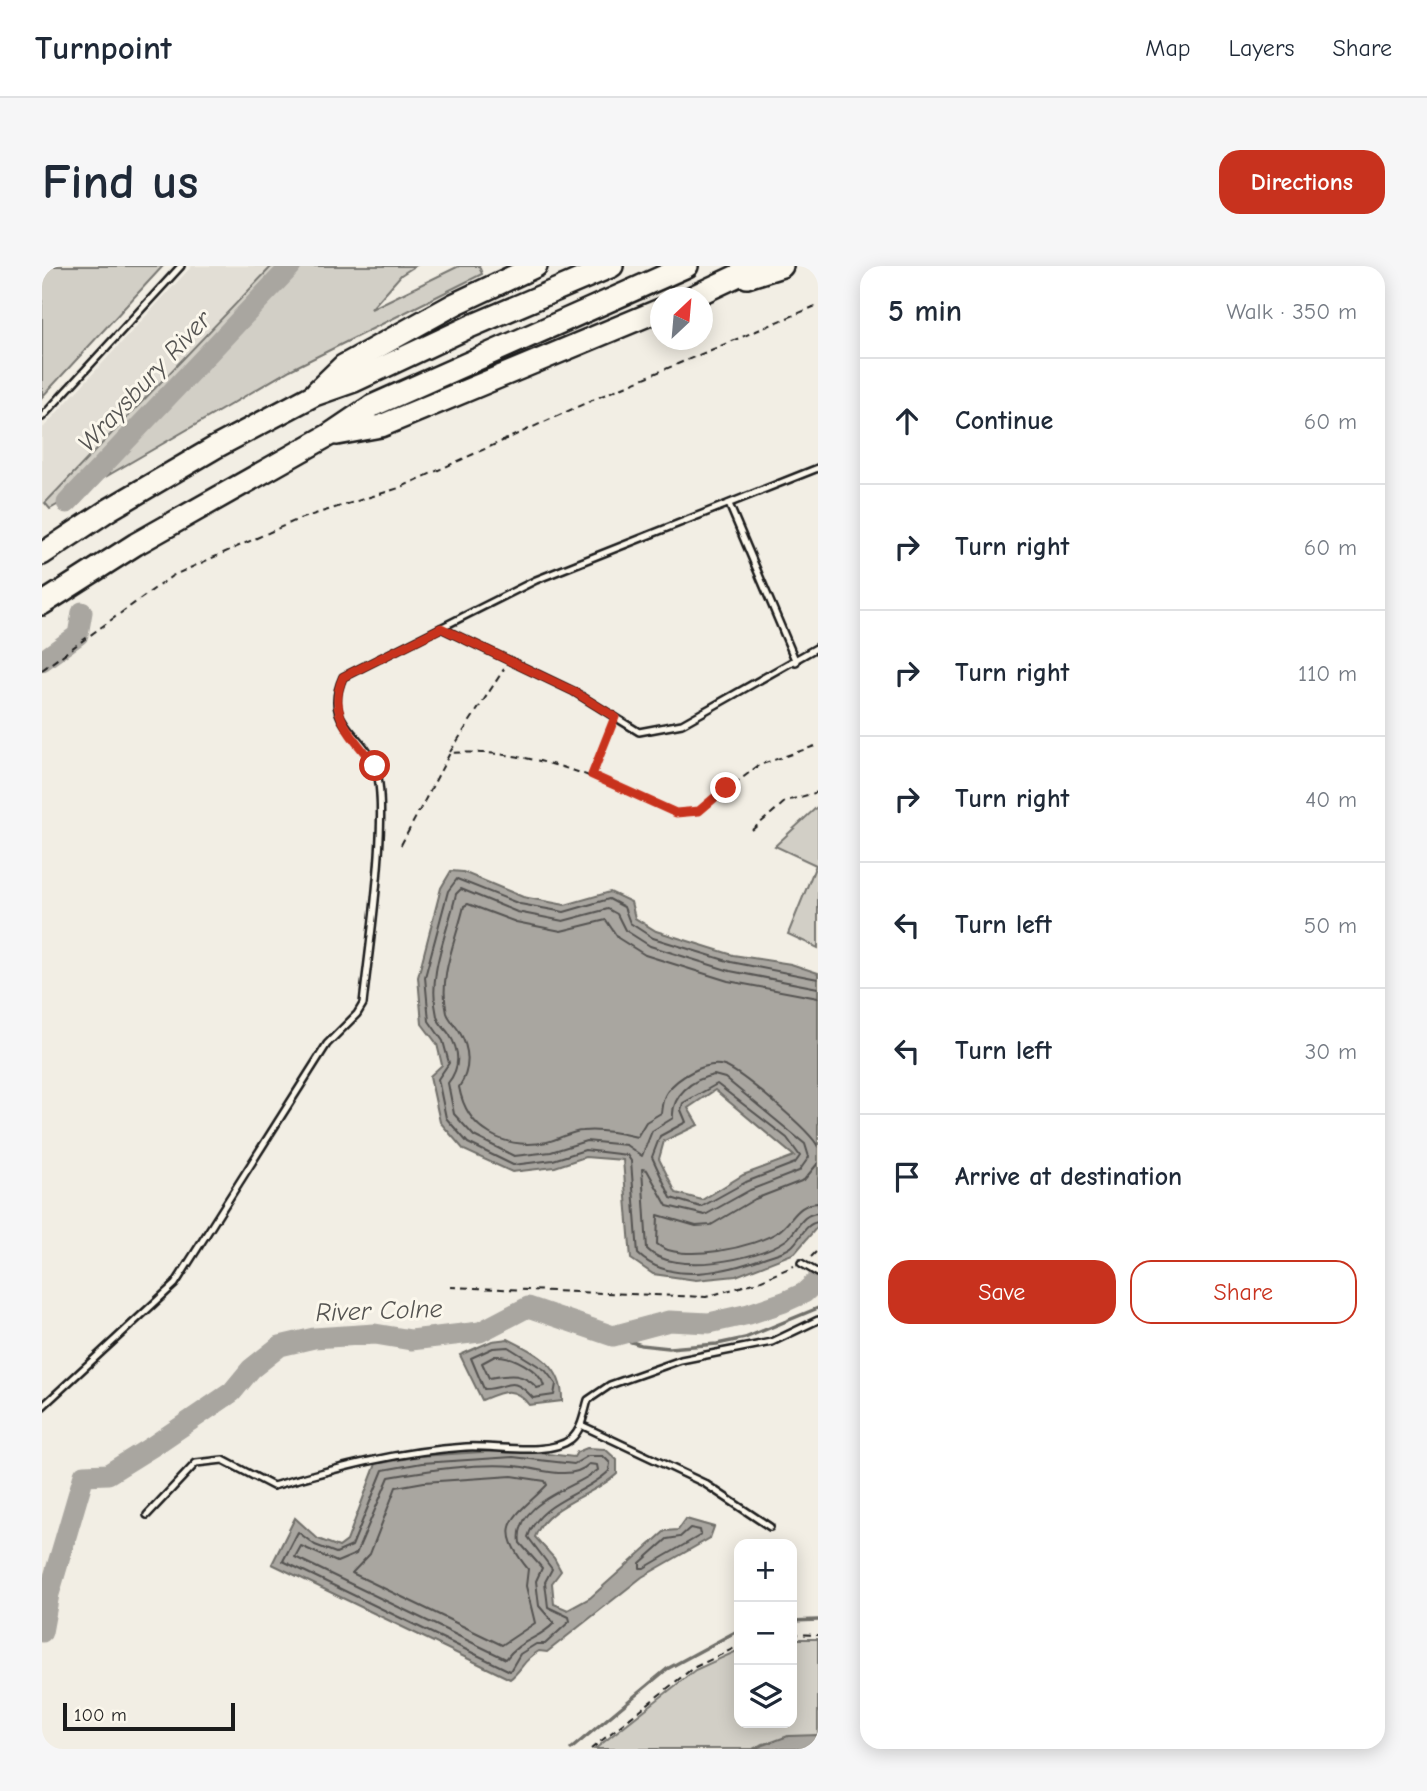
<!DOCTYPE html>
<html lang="en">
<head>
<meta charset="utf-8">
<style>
	:root { --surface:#fff; --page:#f6f6f7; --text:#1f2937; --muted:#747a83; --line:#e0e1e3; --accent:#c8321e }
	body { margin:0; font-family:"Comic Neue",sans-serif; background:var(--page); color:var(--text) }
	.controls { position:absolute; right:21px; bottom:21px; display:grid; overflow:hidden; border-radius:14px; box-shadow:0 4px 18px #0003 }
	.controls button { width:63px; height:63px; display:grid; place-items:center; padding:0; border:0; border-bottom:2px solid var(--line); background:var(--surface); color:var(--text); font:35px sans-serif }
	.compass { position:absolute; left:608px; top:21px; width:63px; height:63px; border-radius:50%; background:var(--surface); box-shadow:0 4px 18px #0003; rotate:26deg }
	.scale { position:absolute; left:21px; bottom:18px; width:172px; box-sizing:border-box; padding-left:7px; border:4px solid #1c1c1c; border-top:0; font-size:19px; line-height:24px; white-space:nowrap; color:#1c1c1c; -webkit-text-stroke:5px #fbf7ec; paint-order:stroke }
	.stop { position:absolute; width:21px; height:21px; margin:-16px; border:5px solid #c8321e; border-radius:50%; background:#fff }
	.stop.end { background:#c8321e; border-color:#fff; box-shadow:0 2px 7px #0008 }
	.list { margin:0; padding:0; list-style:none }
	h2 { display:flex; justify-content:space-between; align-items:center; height:91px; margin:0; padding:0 28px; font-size:30px }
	h2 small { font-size:23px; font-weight:400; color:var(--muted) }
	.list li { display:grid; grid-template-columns:46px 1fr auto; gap:21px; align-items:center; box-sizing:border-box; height:126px; padding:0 28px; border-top:2px solid var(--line) }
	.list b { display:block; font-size:26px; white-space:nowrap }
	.list em { font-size:23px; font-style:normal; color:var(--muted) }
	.actions { display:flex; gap:14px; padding:21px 28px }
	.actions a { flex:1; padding:16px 0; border:2px solid var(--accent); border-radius:21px; text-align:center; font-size:24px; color:var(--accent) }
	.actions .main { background:var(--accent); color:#fff }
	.icon { flex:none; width:38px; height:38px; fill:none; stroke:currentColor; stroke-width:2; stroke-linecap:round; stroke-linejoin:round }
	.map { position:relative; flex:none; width:776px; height:1483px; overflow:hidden; border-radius:21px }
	header { display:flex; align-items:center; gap:42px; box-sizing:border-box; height:98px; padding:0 35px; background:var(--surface); border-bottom:2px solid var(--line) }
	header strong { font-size:33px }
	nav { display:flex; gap:38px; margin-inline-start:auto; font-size:24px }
	.intro { display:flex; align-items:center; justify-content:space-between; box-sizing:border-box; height:168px; padding:0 42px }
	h1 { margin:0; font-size:49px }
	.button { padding:18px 32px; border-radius:21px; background:var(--accent); color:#fff; font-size:24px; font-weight:700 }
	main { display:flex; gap:42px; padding:0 42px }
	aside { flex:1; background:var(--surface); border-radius:21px; box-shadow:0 4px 18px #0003 }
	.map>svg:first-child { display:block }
	.built { fill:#e2ded5 }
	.green { fill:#d2cfc6; stroke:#777671; stroke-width:2 }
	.water { fill:#a9a6a0; stroke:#716f6b; stroke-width:2; fill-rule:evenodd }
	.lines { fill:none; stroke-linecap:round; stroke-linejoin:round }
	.shore { stroke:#545351; stroke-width:2 }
	.stream { stroke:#716f6b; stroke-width:3.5 }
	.river { stroke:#a9a6a0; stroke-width:21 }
	.lane-casing { stroke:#1c1c1c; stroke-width:10 }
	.highway-casing { stroke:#1c1c1c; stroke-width:26 }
	.path { stroke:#1c1c1c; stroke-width:2; stroke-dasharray:7 5; stroke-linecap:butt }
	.lane { stroke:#fbf7ec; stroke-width:5 }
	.highway { stroke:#fbf7ec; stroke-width:21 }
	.route { stroke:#c8321e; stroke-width:9 }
	.labels { text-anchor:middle; stroke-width:6; stroke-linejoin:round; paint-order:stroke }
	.water-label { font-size:26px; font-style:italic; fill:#545351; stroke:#fbf7ec }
</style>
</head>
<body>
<header>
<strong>Turnpoint</strong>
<nav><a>Map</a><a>Layers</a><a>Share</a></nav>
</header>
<div class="intro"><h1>Find us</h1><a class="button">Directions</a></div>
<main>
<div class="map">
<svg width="776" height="1483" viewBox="0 0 776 1483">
	<rect width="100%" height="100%" fill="#f2eee4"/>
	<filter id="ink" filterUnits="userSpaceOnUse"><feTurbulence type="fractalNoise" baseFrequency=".0143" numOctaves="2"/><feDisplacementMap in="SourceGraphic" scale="14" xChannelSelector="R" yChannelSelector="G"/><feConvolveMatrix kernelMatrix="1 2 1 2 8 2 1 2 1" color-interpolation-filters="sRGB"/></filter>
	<g filter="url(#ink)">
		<polygon class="built" points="150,0 230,0 0,239 0,163"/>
		<g class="green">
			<polygon points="0,0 121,0 0,131"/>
			<polygon points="230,0 373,0 359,9 329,43 417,0 437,0 440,8 248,104 8,243 3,237"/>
			<polygon points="776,540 776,682 746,668 774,599 733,580"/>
			<polygon points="750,1373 776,1373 776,1469 720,1478 711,1483 553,1483 653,1404 697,1384 697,1457 750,1457"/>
		</g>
		<g class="water">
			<path d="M409,605L421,606L481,631L523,639L568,626L589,636L593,652L614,665L691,689L749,698L776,707V960L753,987L694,1010L654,1014L611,1008L589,993L581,894L543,891L513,901L470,906L422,884L398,856L388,810L400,799L395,778L380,758L376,711L399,622ZM673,824L752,890L701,909L660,934L634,927L617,893L622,875L656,859L646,842Z"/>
			<path d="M466,1073C496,1088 521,1100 520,1135L487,1139C472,1119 461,1125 440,1134L418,1089L450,1075Z"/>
			<path d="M545,1182L563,1183L575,1194V1208C551,1230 504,1239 493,1271L512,1292L519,1305L510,1317L512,1338L526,1344L548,1332L623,1265L636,1264L644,1253L672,1261L668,1272L600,1311L505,1386L497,1385C481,1394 480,1404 468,1413L230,1298L253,1252L276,1273L297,1281L305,1275L334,1198L379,1190L471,1184L532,1191L535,1186Z"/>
			<polygon points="776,1469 776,1483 711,1483 746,1470"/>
		</g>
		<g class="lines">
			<g class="shore">
				<path d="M776,713L689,696L611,672L588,657L582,641L567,633L522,646L478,638L415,613L406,625L383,711L387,755L401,775L407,797L396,813L404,852L426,877L471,899L511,894L543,884L585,889L589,895L596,988C629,1020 687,1005 724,991C732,988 743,986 749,981C759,973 762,958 776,956"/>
				<path d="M776,722L688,705L608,680L583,664L575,648L566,643L521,655L475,646L419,623L414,628C405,669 385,708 395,750C396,757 403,762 407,768C418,785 418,802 406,817L412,848L432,870L472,890L509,886L544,875L584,879L600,890L610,865L631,852C629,830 650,813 672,809L683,812L763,878L767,891L757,905L708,924L663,949L625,940L605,904L600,903L605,983C630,1010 716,994 744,974C756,965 758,948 776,947"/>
				<path d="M776,732L686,715L603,689L576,672L564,654L519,665L474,656L426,638L422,640C414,675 396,710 405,747C407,753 413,759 417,765C428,783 429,803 417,821C425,865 463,884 505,876C518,873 529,865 541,865C559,863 578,867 595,871L604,856L619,847C620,840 620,833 625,826C635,812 664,794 682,800C698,805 770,866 776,881"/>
				<polygon points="675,818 745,872 758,890 753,897 704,916 659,941 629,932 610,891 618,870 644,856 639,844 641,837"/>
				<path d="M776,897L762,914L713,933L669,959L654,960L616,949L615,978C637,998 715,981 737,965C752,954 754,938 776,937"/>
				<path d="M466,1081L503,1104L514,1118L512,1129L491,1132C468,1107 467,1123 442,1123L429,1092L451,1082Z"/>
				<path d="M453,1090C470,1089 498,1104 502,1120L495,1122C480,1105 466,1109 447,1112L440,1097Z"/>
				<path d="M546,1190H561L568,1197L567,1205C543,1229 497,1235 486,1271L510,1303L503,1316L506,1341L527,1351L528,1355L503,1378H494L478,1388L468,1405L241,1295L256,1266L273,1279L294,1287L310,1280L341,1204L380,1197L471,1191L532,1198Z"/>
				<path d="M547,1198L555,1199L556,1204C532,1223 472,1236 478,1277L500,1302L494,1315L497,1340L512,1357C498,1373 477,1374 464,1393L253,1291L259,1280L295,1296L314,1288L347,1211C387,1204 433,1197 473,1200C496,1202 529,1216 547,1198Z"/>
				<path d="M470,1210L503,1215L505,1219C473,1252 449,1258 486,1303L484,1320L493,1357L460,1379L310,1307L328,1288L354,1221L382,1216Z"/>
				<polygon points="648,1262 658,1264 659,1269 602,1302 598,1302 598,1297 625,1273 638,1271"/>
			</g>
			<g class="stream">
				<polyline points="571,1070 599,1079 627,1082 675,1078 703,1072 776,1042"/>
				<polyline points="750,1355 776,1354"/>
				<polyline points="529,1483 625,1403 697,1364"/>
			</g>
			<g class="river">
				<polyline points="25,237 249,0"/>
				<polyline points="0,395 36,369 40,346"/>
				<polyline points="0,1366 7,1328 42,1209 66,1208 111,1180 190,1126 209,1103 238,1080 272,1072 333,1068 369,1074 438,1066 486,1041 571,1070 627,1055 667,1057 707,1048 742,1036 762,1027 776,1014"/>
			</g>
			<defs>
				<g id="lane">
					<polyline points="0,151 139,0"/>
					<polyline points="687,238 754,396"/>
					<polyline points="399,362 531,425 597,466 640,458 776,381"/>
					<polyline points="759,997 776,1007"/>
					<path d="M0,1141L133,1018L285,778L315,748L321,738C326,688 349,541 333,500C319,464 280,458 301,411L494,314L776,202"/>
					<polyline points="539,1159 662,1217 728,1261"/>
					<path d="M105,1249L154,1197L181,1194L231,1220C295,1202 357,1185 424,1181C452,1179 506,1191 529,1173C540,1164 542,1147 546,1134L568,1119L639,1094L730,1076L776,1054"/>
				</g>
				<g id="highway">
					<polyline points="705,11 740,0"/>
					<polyline points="648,32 716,0"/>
					<polyline points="275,125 301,100 413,38 494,0"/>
					<polyline points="295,168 339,160 618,44"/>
					<polyline points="0,288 68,243 174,181 272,129 312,115 427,61 570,0"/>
					<polyline points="0,338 94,278 287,169 330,140 645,0"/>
				</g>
			</defs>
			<use href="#lane" class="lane-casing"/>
			<use href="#highway" class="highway-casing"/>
			<g class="path">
				<polyline points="0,404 130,310 257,253 357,222 557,131 776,39"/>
				<polyline points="408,486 462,403"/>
				<polyline points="550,507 569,461"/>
				<polyline points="710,564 744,535 776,526"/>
				<path d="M359,579L408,487C491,482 560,513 634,547L657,546L717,499L776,479"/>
				<polyline points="769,991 776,984"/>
				<polyline points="408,1021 664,1031 715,1016 752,1000"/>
				<polyline points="750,1368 776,1369"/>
				<polyline points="549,1483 651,1402 697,1380"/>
			</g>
			<use href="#lane" class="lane"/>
			<use href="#highway" class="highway"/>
		</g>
	</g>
	<g class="lines" filter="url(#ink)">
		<path class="route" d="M333,500C312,471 284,450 301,411L399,362L531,425L573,451L550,509L634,547L657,545L684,522"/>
	</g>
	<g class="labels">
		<g class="water-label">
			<text transform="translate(102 115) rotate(-47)" y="9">Wraysbury River</text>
			<text transform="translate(337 1044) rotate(-2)" y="9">River Colne</text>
		</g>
	</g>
</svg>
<div class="controls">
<button>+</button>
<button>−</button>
<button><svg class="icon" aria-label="layers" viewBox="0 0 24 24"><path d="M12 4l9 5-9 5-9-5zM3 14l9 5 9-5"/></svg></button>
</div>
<svg class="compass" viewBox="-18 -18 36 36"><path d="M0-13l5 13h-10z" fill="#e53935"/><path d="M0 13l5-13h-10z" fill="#747a83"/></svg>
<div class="scale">100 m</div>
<div class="stop" style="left:333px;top:500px"></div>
<div class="stop end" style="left:684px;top:522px"></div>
</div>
<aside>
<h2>5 min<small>Walk · 350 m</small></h2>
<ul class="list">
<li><svg class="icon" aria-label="ahead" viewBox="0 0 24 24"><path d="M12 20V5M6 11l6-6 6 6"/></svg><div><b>Continue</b></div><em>60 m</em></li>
<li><svg class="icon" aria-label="right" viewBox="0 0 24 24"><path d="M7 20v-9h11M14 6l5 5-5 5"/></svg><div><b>Turn right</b></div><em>60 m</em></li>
<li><svg class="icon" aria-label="right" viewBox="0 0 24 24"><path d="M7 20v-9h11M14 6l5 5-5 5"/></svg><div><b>Turn right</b></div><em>110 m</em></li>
<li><svg class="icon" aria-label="right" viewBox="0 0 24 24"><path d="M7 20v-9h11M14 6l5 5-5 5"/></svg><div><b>Turn right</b></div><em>40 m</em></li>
<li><svg class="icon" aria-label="left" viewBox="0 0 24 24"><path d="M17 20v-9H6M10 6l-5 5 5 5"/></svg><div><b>Turn left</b></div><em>50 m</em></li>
<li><svg class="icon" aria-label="left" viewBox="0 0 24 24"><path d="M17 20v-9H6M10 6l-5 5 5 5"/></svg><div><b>Turn left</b></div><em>30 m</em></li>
<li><svg class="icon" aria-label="arrive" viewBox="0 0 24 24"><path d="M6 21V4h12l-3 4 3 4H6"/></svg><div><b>Arrive at destination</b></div></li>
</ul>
<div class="actions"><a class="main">Save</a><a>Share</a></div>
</aside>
</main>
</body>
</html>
